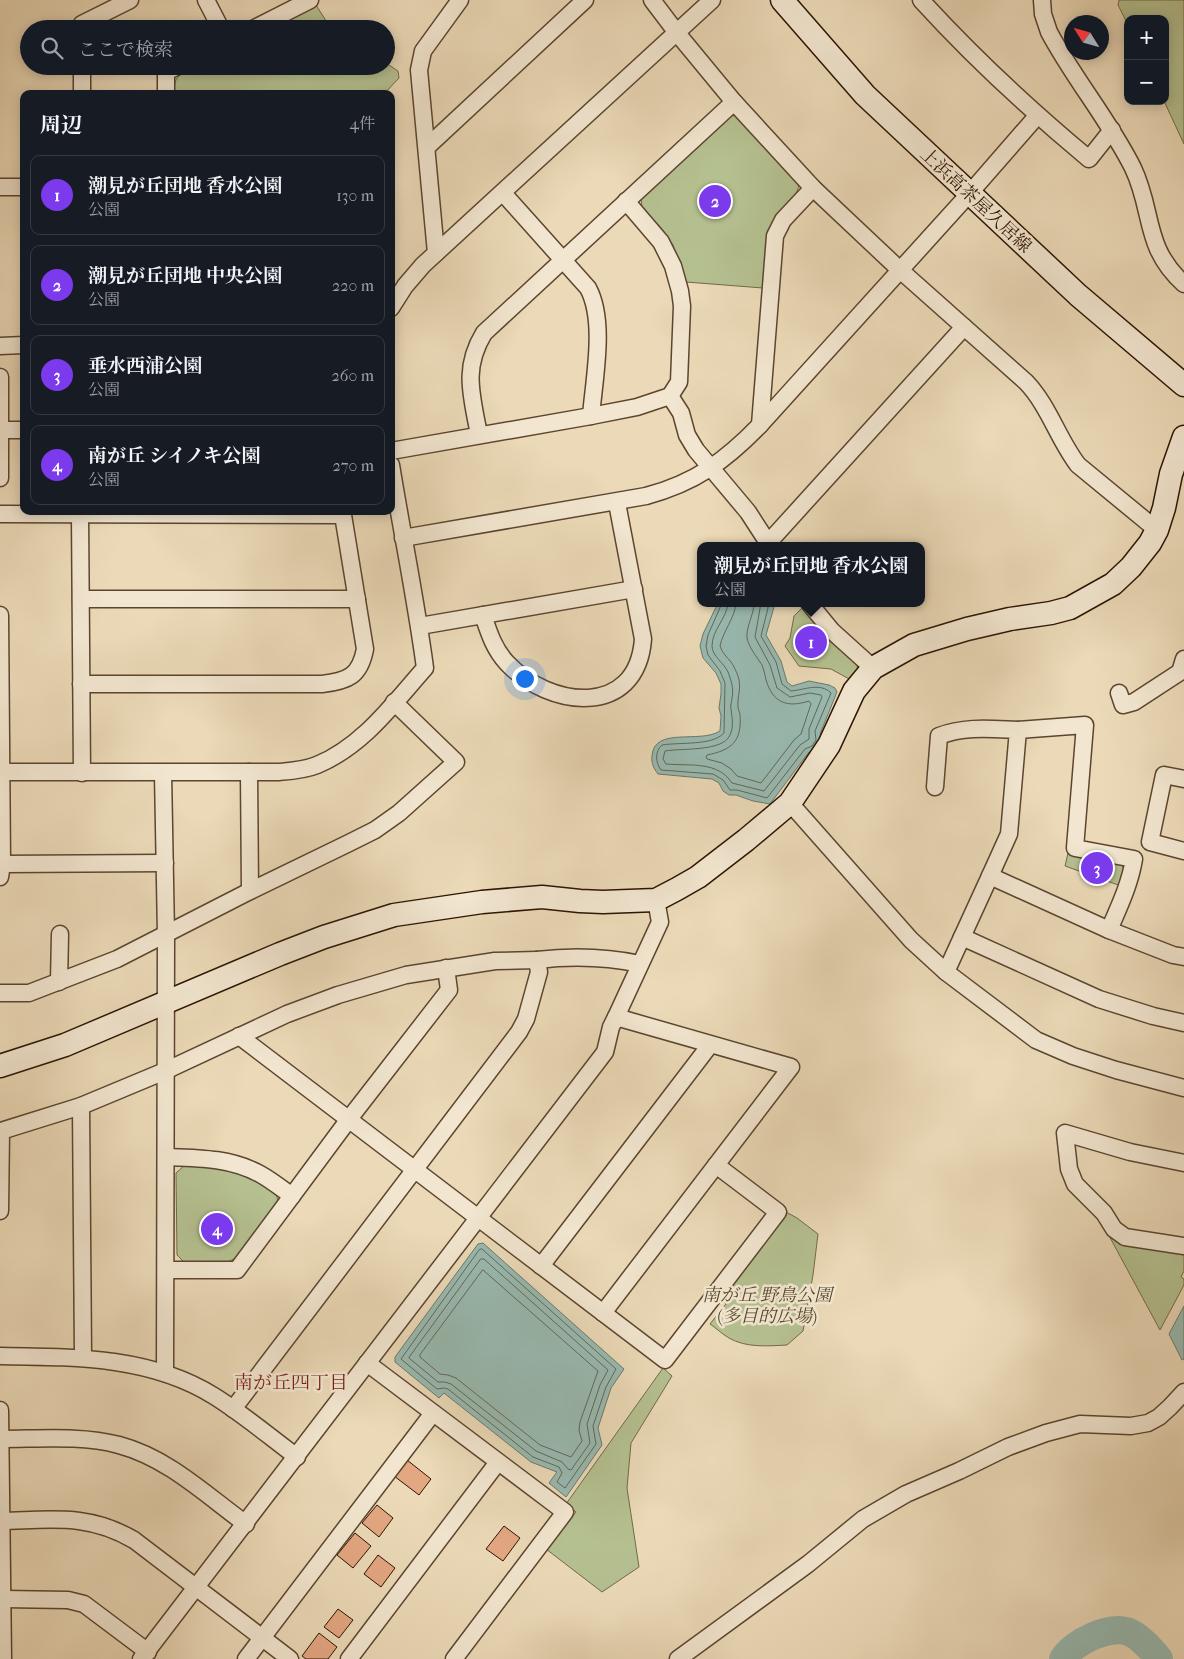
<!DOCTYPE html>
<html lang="ja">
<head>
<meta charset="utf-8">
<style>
	:root { --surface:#171b24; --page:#242831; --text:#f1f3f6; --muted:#9ea1a6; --line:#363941; --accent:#7c3aed }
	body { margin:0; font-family:"IM FELL French Canon","Noto Serif JP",serif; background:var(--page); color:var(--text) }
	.controls { position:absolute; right:15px; top:15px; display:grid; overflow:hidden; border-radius:10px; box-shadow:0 2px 12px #0003 }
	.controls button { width:45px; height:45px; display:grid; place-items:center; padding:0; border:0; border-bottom:1px solid var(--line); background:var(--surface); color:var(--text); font:25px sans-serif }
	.compass { position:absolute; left:1064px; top:15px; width:45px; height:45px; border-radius:50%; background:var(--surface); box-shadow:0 2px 12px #0003; rotate:307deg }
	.you { position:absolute; left:524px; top:678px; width:18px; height:18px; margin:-12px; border:4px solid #fff; border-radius:50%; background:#1a73e8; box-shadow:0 0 0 8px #1a73e833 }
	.badge { display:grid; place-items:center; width:32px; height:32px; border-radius:50%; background:var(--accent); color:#fff; font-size:16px; font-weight:700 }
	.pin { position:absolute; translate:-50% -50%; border:2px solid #fff; box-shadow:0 1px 5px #0006 }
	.popup { position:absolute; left:697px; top:542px; width:228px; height:65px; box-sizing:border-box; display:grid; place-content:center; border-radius:10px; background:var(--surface); filter:drop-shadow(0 1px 4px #0005); font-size:16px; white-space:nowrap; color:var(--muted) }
	.popup b { font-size:19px; color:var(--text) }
	.popup::after { content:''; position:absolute; left:50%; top:100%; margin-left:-10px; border:10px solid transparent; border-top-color:var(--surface) }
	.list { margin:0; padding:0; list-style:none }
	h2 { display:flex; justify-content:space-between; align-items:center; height:65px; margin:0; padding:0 20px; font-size:21px }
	h2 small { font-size:16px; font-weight:400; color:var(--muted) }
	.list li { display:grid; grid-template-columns:32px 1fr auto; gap:15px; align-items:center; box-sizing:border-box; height:80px; margin:0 10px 10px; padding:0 10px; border:1px solid var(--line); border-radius:10px }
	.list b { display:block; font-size:19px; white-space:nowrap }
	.list p { margin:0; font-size:16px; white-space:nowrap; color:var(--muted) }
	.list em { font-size:16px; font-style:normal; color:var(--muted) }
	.icon { flex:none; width:28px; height:28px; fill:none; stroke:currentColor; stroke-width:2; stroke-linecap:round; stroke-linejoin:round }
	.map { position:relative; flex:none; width:1184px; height:1659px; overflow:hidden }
	.search { position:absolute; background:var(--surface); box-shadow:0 2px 12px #0003; left:20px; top:20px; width:375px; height:55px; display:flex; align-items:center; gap:12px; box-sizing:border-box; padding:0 18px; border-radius:28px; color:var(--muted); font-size:19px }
	.panel { position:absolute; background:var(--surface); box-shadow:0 2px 12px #0003; left:20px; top:90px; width:375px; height:425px; border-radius:10px }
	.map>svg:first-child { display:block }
	.green { fill:#b5c090; stroke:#716a49 }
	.water { fill:#98bab1; stroke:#6d786b }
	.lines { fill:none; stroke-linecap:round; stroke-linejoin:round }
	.shore { stroke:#62675a; stroke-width:1 }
	.river { stroke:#98bab1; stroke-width:28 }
	.building { fill:#e3a782; stroke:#2d1402 }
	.street-casing { stroke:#5c452f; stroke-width:19 }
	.secondary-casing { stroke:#2d1402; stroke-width:25 }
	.street { stroke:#f2e6d0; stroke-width:16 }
	.secondary { stroke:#f2e6d0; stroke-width:22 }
	.labels { text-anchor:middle; stroke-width:5; stroke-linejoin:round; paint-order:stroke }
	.street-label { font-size:18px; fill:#2d1402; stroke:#f2e6d0 }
	.park-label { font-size:18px; font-style:italic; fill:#56482d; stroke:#f2e6d0 }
	.neighbourhood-label { font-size:19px; fill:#7a1f14; stroke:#f2e6d0 }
</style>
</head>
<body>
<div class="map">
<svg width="1184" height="1659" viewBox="0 0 1184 1659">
	<rect width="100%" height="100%" fill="#ebd9b7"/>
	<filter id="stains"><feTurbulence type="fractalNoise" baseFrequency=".004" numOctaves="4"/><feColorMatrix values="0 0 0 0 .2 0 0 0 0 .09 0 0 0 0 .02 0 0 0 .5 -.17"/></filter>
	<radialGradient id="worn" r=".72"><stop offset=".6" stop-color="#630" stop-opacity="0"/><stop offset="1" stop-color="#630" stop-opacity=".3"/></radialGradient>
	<g class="green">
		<polygon points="1119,0 1184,0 1184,144 1164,101 1165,101 1165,19 1128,19 1128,25 1118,5"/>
		<polygon points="316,5 328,24 335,29 270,29"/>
		<path d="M386,63L398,71L399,78L384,94H174C173,76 181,73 195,66H386Z"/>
		<path d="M727,115L737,116L799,183C799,199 774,216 767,232L763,288L686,282L673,245L662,229L642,207L641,198Z"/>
		<polygon points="803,607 856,663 859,671 851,680 831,669 799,666 785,646 790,638 794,616"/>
		<polygon points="1068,853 1120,863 1125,870 1121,886 1065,866"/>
		<polygon points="185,1165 214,1166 247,1175 276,1193 278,1202 236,1258 225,1263 184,1262 177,1255 176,1173"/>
		<path d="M786,1212L797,1218L818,1234L813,1275L803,1331L787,1345C768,1346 746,1348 729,1338C722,1334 716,1328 710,1324L726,1304L721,1299Z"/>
		<polygon points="1107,1232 1184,1252 1184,1271 1181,1277 1184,1279 1184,1285 1160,1330"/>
		<polygon points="663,1368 672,1376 631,1443 627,1488 639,1567 602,1592 546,1549 576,1512 566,1504"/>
	</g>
	<g class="water">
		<path d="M718,603H772L774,607L766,635L781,661L787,682L792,686L809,681L829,685L835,688L837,692L820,734L825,737L813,753L809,752L770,804L753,801L736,795H729L723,791L719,783L712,779L658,774C654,769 651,763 652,756C654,726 700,744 720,731L721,716L719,708L721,694V684L716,673L703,658L700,646L703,634Z"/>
		<polygon points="483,1243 624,1369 611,1388 598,1428 602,1445 566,1497 549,1483 557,1472 531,1462 444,1393 439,1398 395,1362 395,1357 478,1244"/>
		<polygon points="1184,1306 1184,1359 1182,1360 1169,1334"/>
	</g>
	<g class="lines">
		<g class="shore">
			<path d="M722,603L708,635L706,646L708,655L720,671L725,683L724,733C712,746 680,742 662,745C655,751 655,762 661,770L713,774L723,780L730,790H737L767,798L805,749L812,746L816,740L815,731L831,693C820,682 804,690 791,691L782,684L776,662L761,636L768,608V603"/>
			<path d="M728,603C727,618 712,630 712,646C712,656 724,663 728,672C731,680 734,688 732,698C732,701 730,705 731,709C732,717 734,727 730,735C723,752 681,748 665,751L663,759L666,764C690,766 718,761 732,783L764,791L800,745L809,739V729L822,697L821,695L810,693L790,697L777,688L770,665L755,637L761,603"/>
			<path d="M736,603C735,618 723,631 720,646C722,653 727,657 731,662C734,666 736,671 738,676C742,688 737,696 738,707C738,710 740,712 740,715C742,741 732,750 707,755L706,757L707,759L722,763L731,769L737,776L761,783L794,740L801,734L811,704L809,701C787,708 773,703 766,680C765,675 764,670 762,665C757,657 749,648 747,638C746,626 754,615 754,603"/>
			<polygon points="482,1249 616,1369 606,1387 593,1426 596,1444 565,1488 557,1482 562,1473 559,1467 533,1457 448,1389 444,1388 437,1389 401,1359 479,1250"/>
			<polygon points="481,1259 484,1259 608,1370 600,1385 587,1424 590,1443 571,1470 568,1469 562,1462 536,1451 451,1384 445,1382 438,1382 409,1358"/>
			<polygon points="483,1270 598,1371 580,1422 579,1430 582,1441 571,1457 540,1445 456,1378 448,1375 440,1374 420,1357 420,1355"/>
		</g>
		<path class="river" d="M1063,1659C1073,1642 1112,1623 1131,1633C1140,1637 1153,1651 1159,1659"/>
	</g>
	<g class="building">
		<polygon points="407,1460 431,1479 419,1495 394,1476"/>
		<polygon points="377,1505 393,1518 379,1537 362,1523"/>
		<polygon points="504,1526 520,1538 503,1561 486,1549"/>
		<polygon points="355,1533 371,1546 353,1568 337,1555"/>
		<polygon points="378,1555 395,1568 381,1587 364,1574"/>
		<polygon points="338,1609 353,1620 339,1638 324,1627"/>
		<polygon points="319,1633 337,1647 328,1659 306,1659 302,1656"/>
	</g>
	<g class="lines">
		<defs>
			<g id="street">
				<polyline points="206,0 221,29"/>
				<path d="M652,0L677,33L734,102L813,188L900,270L1026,382C1049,406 1058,439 1078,465L1157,530"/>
				<path d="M921,0C973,57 1029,109 1089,159L1112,130"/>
				<path d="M1042,0L1043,14L1049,32C1074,79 1109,120 1133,168C1154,212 1143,247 1184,284"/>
				<polyline points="82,29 82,24 130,0"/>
				<polyline points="253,29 310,0"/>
				<polyline points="82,94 82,66"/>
				<polyline points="166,94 166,72 178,66"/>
				<polyline points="427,147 585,0"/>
				<polyline points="0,187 24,187"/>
				<path d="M503,193L588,288C606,321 594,379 591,416"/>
				<polyline points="436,253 419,70 423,51 460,0"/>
				<polyline points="391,308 405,286 423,265 712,0"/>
				<polyline points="0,346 24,345"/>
				<polyline points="0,377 0,478"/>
				<polyline points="670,396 681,413 687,435 696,450 748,512 770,546"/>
				<polyline points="760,425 775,236 783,220 813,188"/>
				<polyline points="1,430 24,430"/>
				<path d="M479,435C472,396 462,369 484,333L734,102"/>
				<polyline points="391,451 591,416 637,407 670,396 679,382 682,306 680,291 673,266 661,242 626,201"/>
				<path d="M0,514L343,515L365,649C360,676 348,681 322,684H81"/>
				<polyline points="80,514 82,773"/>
				<path d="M403,538L646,496C695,483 725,461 760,425L969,194L1037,116"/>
				<polyline points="768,543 964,327"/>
				<polyline points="81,599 357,599"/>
				<polyline points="809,603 832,631 873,668"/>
				<polyline points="0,615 2,864 0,877"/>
				<path d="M483,615C489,633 494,649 507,663C549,708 637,719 643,639L617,503"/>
				<polyline points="420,626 634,589"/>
				<polyline points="1119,693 1123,705 1134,702 1180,672 1184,659"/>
				<path d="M1018,730L1085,725L1075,848L1134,859C1130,884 1119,907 1109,930"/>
				<path d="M0,772H279C291,771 305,770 317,765C363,746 393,704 425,668C416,600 402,533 391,465"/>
				<polyline points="249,772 250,891"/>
				<polyline points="163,773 166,935 165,1373"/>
				<polyline points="1184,779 1164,775 1150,842 1184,851"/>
				<path d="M935,787L939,736C965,726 991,729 1018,730L1009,834L990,876"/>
				<polyline points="790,803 911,940 946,972 1036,1040 1073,1056 1116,1070 1184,1088"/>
				<polyline points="2,864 165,863"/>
				<polyline points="962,937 1099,999 1153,1016 1184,1023"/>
				<path d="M537,960C570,956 607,957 640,964"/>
				<polyline points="946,972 990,876 1109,930 1173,955 1184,957"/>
				<polyline points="59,982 60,934"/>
				<polyline points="0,993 29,993 117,959 250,891 349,843 375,830 399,813 456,762 394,702"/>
				<polyline points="616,1017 660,922 656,900"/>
				<polyline points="239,1036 665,1360 778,1212 716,1165"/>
				<polyline points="81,1106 83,1357"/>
				<path d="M166,1157C199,1158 231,1158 260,1174C271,1180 281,1188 292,1196"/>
				<polyline points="1184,1163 1130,1152 1065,1133 1069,1169 1075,1184 1104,1213 1114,1229 1125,1237 1184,1246"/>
				<polyline points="0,1211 1,1131 81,1106 165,1071 287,1014 338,995 406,975 495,961 537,960 539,972 526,1019 519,1032 233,1409"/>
				<polyline points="541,1266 710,1045"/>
				<polyline points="166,1270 237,1270 349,1119 449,990 446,968"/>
				<path d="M0,1356C73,1357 150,1356 214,1396C243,1414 270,1437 297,1457"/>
				<polyline points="367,1363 565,1512 454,1659"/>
				<polyline points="0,1410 3,1659"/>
				<path d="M1,1439C40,1439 81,1435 119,1445C168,1458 206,1495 246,1524"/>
				<path d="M1,1521C51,1520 88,1513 134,1540L290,1659"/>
				<polyline points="3,1599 68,1600 84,1604 148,1652"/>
				<polyline points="141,1659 605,1052 611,1027 616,1017 791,1067 603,1313"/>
				<polyline points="246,1659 433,1413"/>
				<polyline points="349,1659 498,1462"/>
				<polyline points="678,1659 808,1564 863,1519 906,1494 959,1471 1008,1447 1046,1433 1080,1424 1131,1426 1148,1423 1159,1417 1170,1407 1184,1392"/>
			</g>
			<g id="secondary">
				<polyline points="782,0 865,95 1078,295 1184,385"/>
				<polyline points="0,1066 65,1045 280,954 324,937 394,915 482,902 542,897 580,901 603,902 656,900 677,889 698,877 746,840 790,803 829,745 854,691 873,668 914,645 967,629 1010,619 1051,613 1070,608 1113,584 1131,567 1150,543 1157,530 1164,508 1171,474 1184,437"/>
			</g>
		</defs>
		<use href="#street" class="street-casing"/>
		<use href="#secondary" class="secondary-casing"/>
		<use href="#street" class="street"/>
		<use href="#secondary" class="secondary"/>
	</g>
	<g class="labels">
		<g class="street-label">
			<text transform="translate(976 200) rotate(43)" y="6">上浜高茶屋久居線</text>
		</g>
		<g class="park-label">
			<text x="767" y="1301">南が丘 野鳥公園<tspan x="767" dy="21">(多目的広場)</tspan></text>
		</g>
		<g class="neighbourhood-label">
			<text x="291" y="1389">南が丘四丁目</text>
		</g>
	</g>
	<rect width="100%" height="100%" filter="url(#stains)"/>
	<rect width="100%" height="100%" fill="url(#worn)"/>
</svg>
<div class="controls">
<button>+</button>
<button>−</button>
</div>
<svg class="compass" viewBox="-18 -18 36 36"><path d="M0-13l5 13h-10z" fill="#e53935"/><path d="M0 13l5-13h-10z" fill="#9ea1a6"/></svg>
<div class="you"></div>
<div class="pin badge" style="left:811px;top:642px">1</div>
<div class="popup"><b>潮見が丘団地 香水公園</b>公園</div>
<div class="pin badge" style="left:715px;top:201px">2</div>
<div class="pin badge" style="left:1097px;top:868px">3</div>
<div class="pin badge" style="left:217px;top:1229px">4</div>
<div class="search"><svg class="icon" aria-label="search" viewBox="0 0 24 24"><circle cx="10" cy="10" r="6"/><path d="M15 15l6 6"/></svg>ここで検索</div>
<section class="panel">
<h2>周辺<small>4件</small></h2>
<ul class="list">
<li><span class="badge">1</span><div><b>潮見が丘団地 香水公園</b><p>公園</p></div><em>130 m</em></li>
<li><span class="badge">2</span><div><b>潮見が丘団地 中央公園</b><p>公園</p></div><em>220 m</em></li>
<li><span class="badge">3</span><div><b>垂水西浦公園</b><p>公園</p></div><em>260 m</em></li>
<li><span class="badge">4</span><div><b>南が丘 シイノキ公園</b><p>公園</p></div><em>270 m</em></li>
</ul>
</section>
</div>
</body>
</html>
